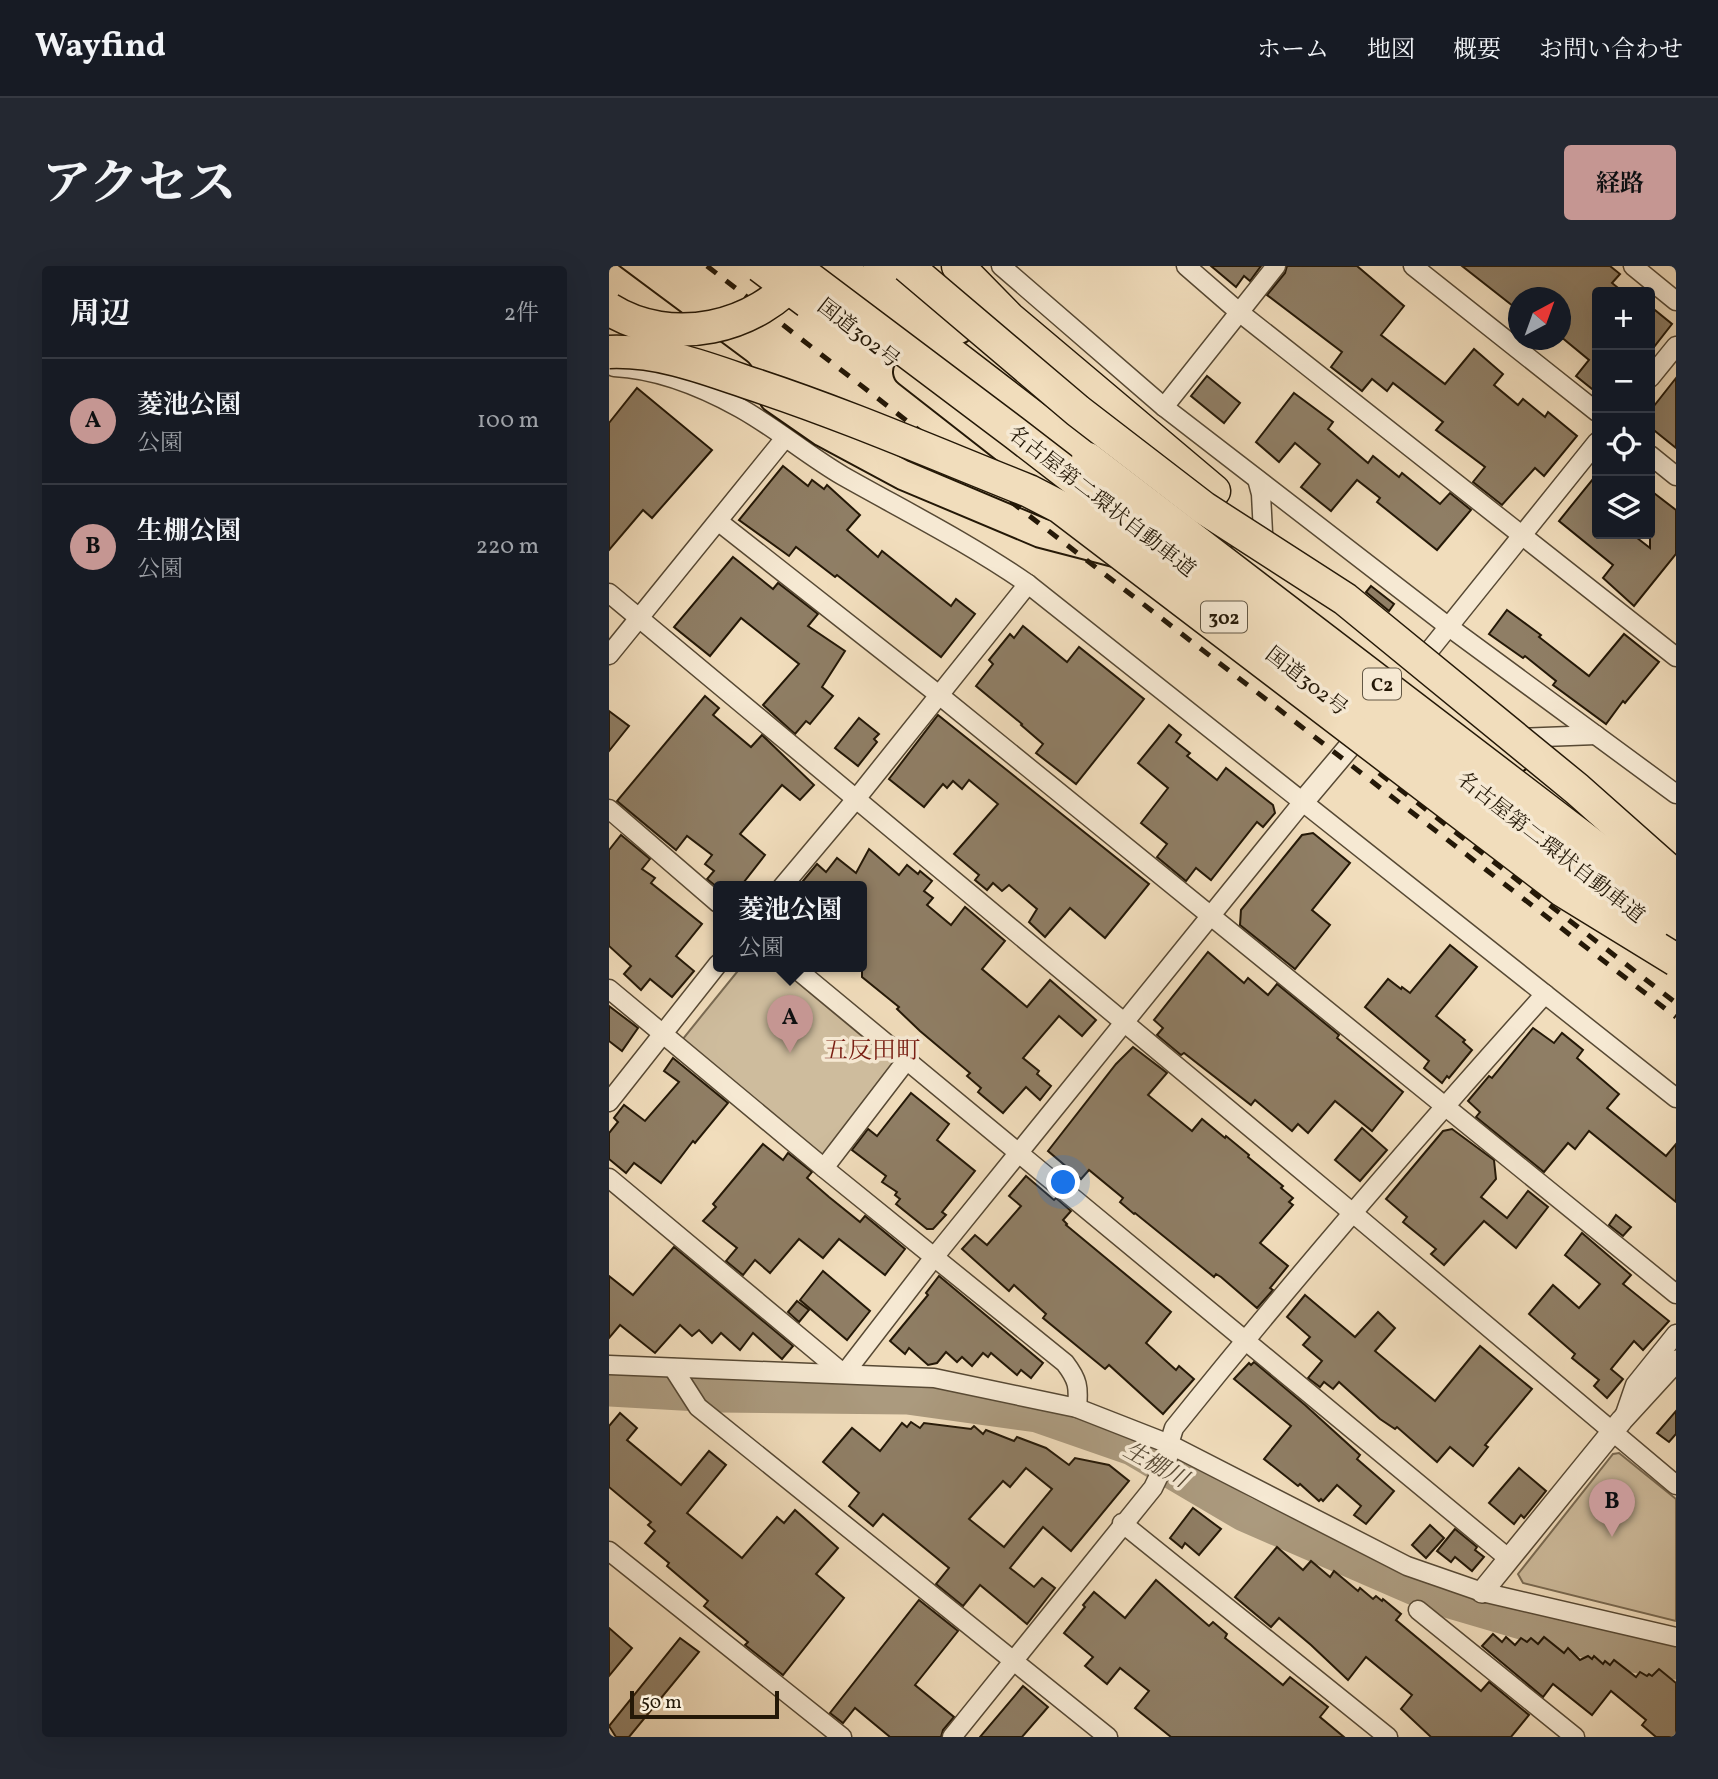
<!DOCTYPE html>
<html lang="ja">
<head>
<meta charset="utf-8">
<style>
	:root { --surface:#171b24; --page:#242831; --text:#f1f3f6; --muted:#9ea1a6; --line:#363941; --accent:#c59692 }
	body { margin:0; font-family:Vollkorn,"Noto Serif JP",serif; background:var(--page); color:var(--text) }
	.controls { position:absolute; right:21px; top:21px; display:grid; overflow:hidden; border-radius:7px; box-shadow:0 7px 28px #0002 }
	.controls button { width:63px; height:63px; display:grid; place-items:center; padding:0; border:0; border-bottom:2px solid var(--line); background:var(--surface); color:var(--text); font:35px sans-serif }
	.compass { position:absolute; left:899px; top:21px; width:63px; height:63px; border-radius:50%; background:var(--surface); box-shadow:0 7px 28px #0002; rotate:41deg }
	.scale { position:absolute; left:21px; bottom:18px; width:149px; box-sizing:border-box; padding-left:7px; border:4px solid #241807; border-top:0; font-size:19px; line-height:24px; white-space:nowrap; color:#241807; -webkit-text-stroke:5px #f6e9d3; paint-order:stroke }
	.you { position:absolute; left:455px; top:917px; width:24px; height:24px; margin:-18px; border:5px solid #fff; border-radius:50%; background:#1a73e8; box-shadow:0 0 0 10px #1a73e833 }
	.badge { display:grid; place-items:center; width:46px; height:46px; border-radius:50%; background:var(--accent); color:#111; font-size:23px; font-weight:700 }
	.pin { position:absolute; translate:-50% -58px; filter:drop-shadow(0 2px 4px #0008) }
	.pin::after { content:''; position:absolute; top:37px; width:24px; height:21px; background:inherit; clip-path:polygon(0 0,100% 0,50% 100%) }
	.popup { position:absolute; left:104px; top:615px; width:154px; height:91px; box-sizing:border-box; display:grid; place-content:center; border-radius:7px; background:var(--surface); filter:drop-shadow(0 2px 5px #0005); font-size:23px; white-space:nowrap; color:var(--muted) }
	.popup b { font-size:26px; color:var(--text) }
	.popup::after { content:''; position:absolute; left:50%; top:100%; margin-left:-14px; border:14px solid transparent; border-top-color:var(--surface) }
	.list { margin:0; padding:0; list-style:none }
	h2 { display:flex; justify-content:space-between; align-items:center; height:91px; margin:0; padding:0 28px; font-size:30px }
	h2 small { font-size:23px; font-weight:400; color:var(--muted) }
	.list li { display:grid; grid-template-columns:46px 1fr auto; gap:21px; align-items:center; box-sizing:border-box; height:126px; padding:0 28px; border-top:2px solid var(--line) }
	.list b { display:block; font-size:26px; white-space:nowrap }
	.list p { margin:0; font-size:23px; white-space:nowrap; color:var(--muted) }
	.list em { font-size:23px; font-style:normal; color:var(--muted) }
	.icon { flex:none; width:38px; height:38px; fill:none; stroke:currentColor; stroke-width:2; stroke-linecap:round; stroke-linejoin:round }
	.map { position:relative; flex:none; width:1067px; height:1471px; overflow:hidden; border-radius:7px }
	header { display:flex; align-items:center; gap:42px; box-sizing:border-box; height:98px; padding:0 35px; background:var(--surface); border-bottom:2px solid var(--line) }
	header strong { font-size:33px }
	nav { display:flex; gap:38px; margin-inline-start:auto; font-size:24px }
	.intro { display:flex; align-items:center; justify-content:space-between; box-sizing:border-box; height:168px; padding:0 42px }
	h1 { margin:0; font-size:49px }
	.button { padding:18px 32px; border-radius:7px; background:var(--accent); color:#111; font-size:24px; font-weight:700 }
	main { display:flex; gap:42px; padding:0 42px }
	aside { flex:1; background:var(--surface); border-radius:7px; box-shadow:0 7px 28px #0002 }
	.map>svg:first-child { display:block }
	.green { fill:#cebc9d; stroke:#796a52; stroke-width:2 }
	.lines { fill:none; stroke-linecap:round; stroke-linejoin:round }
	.river { stroke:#ab9a7e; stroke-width:35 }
	.building { fill:#8f7e65; stroke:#241807; stroke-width:2; fill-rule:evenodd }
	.minor-casing { stroke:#574934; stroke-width:21 }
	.tertiary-casing { stroke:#574934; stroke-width:24 }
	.trunk-casing { stroke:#241807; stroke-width:32 }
	.motorway-casing { stroke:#241807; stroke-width:35 }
	.minor { stroke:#f6e9d3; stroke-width:18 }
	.tertiary { stroke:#f6e9d3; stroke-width:21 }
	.trunk { stroke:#f1ddbc; stroke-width:28 }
	.motorway { stroke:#f1ddbc; stroke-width:32 }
	.rail { stroke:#241807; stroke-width:5; stroke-dasharray:12 12; stroke-linecap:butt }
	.motorway-bridge-casing { stroke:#241807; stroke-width:35; stroke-linecap:butt }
	.motorway-bridge { stroke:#f1ddbc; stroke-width:32 }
	.labels { text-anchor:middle; stroke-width:7; stroke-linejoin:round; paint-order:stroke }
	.shield { fill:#f6e9d3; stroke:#635744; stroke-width:2 }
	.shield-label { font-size:19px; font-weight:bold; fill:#241807 }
	.street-label { font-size:21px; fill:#241807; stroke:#f6e9d3 }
	.water-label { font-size:23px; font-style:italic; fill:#5a4c37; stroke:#f6e9d3 }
	.quarter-label { font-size:24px; fill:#7a1f14; stroke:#f6e9d3 }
</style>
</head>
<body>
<header>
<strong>Wayfind</strong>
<nav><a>ホーム</a><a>地図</a><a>概要</a><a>お問い合わせ</a></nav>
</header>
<div class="intro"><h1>アクセス</h1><a class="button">経路</a></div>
<main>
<aside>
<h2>周辺<small>2件</small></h2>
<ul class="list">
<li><span class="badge">A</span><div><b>菱池公園</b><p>公園</p></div><em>100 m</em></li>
<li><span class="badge">B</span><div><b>生棚公園</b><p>公園</p></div><em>220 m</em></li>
</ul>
</aside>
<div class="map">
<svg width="1067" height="1471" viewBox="0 0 1067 1471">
	<rect width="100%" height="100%" fill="#f1ddbc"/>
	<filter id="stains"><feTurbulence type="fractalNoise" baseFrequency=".00286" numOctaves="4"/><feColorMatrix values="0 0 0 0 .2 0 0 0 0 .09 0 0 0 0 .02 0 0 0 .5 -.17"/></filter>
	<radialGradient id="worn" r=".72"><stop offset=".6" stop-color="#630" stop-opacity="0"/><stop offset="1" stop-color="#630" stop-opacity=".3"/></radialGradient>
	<g class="green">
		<polygon points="132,701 170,701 289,800 216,891 73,774"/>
		<polygon points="1010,1187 1067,1233 1067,1355 914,1317 909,1308 1004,1188"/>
	</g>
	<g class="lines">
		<polyline class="river" points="0,1123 108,1129 298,1131 428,1149 523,1182 635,1248 824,1330 1029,1390 1067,1396"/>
	</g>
	<g class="building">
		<polygon points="602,0 652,0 641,15 635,10 627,21"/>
		<polygon points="678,0 748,0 795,40 772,69 836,118 865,83 894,108 885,119 909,139 914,133 936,151 939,146 968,170 935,210 926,202 893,239 864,216 876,201 827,164 834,156 784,117 778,125 763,113 753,125 722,101 733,86 658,29 676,7"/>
		<polygon points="853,0 1001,0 1011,8 1003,17 1014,26 988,26 988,127 967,110 980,94 951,70 951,32 909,32 909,44"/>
		<polygon points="1041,40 1063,58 1041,86"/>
		<polygon points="598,110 631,137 615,157 582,130"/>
		<polygon points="1067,112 1067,182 1041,161 1041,145"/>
		<polygon points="28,122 103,184 43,252 34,244 0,284 0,157"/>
		<polygon points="685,127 724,156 719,163 759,197 764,190 790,211 793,207 831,238 841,227 862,244 828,284 768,236 771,232 748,214 722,245 692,221 711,198 686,177 670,196 647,176"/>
		<polygon points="174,200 199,220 203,214 215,223 218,219 251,249 238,264 269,291 273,285 342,340 347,333 366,348 332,391 228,309 226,311 187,281 180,290 130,254"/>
		<polygon points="988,208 988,268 1023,268 1041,282 1041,224 1067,244 1067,288 1025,340 994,312 1004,299 950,255"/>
		<polygon points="124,291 164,323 169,317 209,348 199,360 236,385 213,421 224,430 201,458 197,455 186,468 154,439 190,398 132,352 101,390 65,361"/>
		<polygon points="762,320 785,338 780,345 757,326"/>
		<polygon points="898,344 932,369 930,371 980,410 1015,368 1050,396 1016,437 1014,435 997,458 944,419 947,415 916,390 914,392 880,368"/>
		<polygon points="414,360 458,396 470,381 535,433 467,518 427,487 434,478 412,459 413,458 367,420 384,398 380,394 401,368 405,372"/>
		<polygon points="96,430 110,442 104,449 142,481 153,469 205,519 191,534 173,519 131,568 156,589 131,621 108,621 98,613 105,605 96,598 103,589 78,570 67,584 8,535"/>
		<polygon points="0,445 20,460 0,485"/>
		<polygon points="329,449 540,618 496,672 461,642 436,671 420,656 428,643 400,619 393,625 384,617 378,624 366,614 370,609 345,588 389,538 360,514 353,523 344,515 338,522 334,518 315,541 280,513"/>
		<polygon points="250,452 270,468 265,473 268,476 249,500 226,482"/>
		<polygon points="560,459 572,469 567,476 581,487 578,490 608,514 617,502 664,539 666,547 654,561 648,556 602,614 587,602 577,615 548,591 558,578 532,557 559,522 529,497"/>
		<polygon points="704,567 741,597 703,644 721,659 686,703 631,659 632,644 693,569"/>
		<polygon points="12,569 41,593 33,603 46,612 42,617 93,658 67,690 85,705 63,731 41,713 32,724 15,708 22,700 0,680 0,584"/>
		<polygon points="260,583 290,609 298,599 309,608 311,605 323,615 315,625 324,632 318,639 342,659 356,641 396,675 373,703 418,741 441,714 487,754 473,770 450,750 414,792 430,805 428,808 442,820 431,834 417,821 394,847 369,826 372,822 358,810 361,807 311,765 288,743 290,741 253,711 253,621 189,621 208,598 217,606 228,592 247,607"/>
		<polygon points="841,679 868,701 827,750 856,774 854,776 863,784 840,812 838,810 833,817 815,802 820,795 756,741 779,713 792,723 793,721 801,727"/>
		<polygon points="599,686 635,717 639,712 659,729 668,718 730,769 728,772 794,826 763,865 726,835 699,867 689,858 683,865 646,834 642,839 575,787 572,789 548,769 554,762 545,754"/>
		<polygon points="0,740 29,762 13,785 0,775"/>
		<polygon points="924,762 945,777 953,767 974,784 968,792 1010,828 998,842 1057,890 1067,878 1067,936 980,865 966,883 959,877 935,906 867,851 871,846 859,835 880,810 883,812"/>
		<polygon points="524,781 558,807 539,829 583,865 593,853 616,872 617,870 640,889 639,891 674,920 672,922 684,932 680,936 684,939 651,977 679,1000 661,1022 664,1024 648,1042 612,1011 607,1008 605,1011 526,947 525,948 511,936 514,932 480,904 472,913 439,885 507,798"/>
		<polygon points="64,792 119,837 86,877 84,875 52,917 25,897 17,907 0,893 0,867 9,856 5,852 15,839 36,855 70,816 55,805"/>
		<polygon points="302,827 340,858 328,874 366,905 333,946 337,949 324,963 318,963 287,938 291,933 286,929 288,926 273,916 277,910 243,884 259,863 268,870"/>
		<polygon points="753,862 778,884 751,915 726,894"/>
		<polygon points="843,863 885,894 887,913 872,931 898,952 919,925 939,941 907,982 875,955 835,999 822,988 827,983 794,956 798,951 777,933 834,865"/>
		<polygon points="154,878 174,894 179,887 203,906 198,912 220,931 251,956 256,950 296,983 276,1009 230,973 214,992 190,973 161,1007 146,994 134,1009 117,995 128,982 94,955 107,941 104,938"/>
		<polygon points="417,910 445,934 447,932 462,945 454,954 458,958 457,959 562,1046 537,1077 567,1104 570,1100 585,1113 554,1148 500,1099 496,1103 434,1052 437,1048 405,1019 400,1025 353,983 366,969 378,979 412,940 400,930"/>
		<polygon points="1007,949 1022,961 1014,970 1000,959"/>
		<polygon points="973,967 1022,1009 1014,1018 1060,1055 1034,1084 1025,1075 1002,1103 1014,1113 998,1132 985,1120 990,1114 963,1092 966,1088 920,1048 944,1019 970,1042 991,1018 956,989"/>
		<polygon points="65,981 184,1080 173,1093 144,1067 131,1084 112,1067 103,1077 90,1064 83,1070 71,1059 46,1087 11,1059 0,1072 0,1010 24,1029"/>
		<polygon points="214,1005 261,1045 238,1074 191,1034"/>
		<polygon points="330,1010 434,1097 422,1112 412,1104 408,1109 382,1087 379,1091 374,1087 363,1100 353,1091 348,1096 337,1086 328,1097 319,1099 300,1082 296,1088 281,1075 319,1029 317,1027"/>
		<polygon points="696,1029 746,1071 769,1046 786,1062 766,1085 826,1135 871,1080 923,1123 876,1179 879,1181 864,1200 841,1181 828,1196 788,1161 786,1163 771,1153 730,1116 724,1123 715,1116 711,1121 699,1112 713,1095 694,1079 701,1071 678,1051"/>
		<polygon points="188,1035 200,1044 190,1056 179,1046"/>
		<polygon points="645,1096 696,1139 751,1189 748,1193 785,1225 757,1258 745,1249 752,1240 728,1219 714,1235 712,1233 710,1235 691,1218 689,1220 655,1193 682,1160 625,1113 640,1097 642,1099"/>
		<polygon points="1067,1145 1067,1168 1060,1176 1048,1167"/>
		<polygon points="11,1147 28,1162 18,1174 72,1219 100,1185 117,1199 78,1247 133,1292 168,1251 175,1257 186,1244 229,1282 207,1308 235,1332 174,1409 136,1379 139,1376 95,1340 99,1335 58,1300 60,1297 36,1277 46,1265 39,1259 42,1256 0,1221 0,1160"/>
		<path d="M302,1156L311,1162L315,1157L362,1163L365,1160L374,1168L377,1164L405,1175L408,1171L437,1182L460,1199L466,1192L500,1199L520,1215L462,1285L434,1261L409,1292L401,1302L425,1321L433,1312L446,1322L418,1358L371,1319L354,1340L327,1318L340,1302L274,1248L264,1260L240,1240L250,1227L214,1196L243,1162L271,1185L293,1157L298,1161ZM417,1202L443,1223L395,1281L360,1253L394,1215L401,1221Z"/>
		<polygon points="910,1202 937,1225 915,1252 912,1249 905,1258 880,1237"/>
		<polygon points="584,1242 612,1263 590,1289 576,1277 573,1282 561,1272"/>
		<polygon points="821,1259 835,1272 817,1292 803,1279"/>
		<polygon points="846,1263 868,1281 866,1284 875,1291 863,1305 846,1291 842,1296 828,1285"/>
		<polygon points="668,1281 694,1304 702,1295 721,1311 725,1305 749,1325 751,1322 764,1333 767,1330 773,1335 774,1333 792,1348 787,1354 872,1425 880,1416 920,1449 902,1471 822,1471 792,1443 803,1429 757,1391 739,1414 702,1379 670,1352 662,1361 626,1331"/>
		<polygon points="547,1314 600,1360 604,1356 618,1368 616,1372 674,1419 681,1411 719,1441 711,1451 735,1471 562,1471 526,1442 540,1425 511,1402 498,1418 476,1400 484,1391 455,1367 476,1341 474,1339 485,1326 516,1352"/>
		<polygon points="310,1334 349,1365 306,1419 345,1451 334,1464 332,1471 281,1471 246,1442 234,1457 221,1447"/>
		<polygon points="0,1362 23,1382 0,1410"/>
		<polygon points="884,1368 893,1376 897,1371 906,1379 912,1372 918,1376 922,1372 929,1378 935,1371 955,1387 959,1382 971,1394 979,1390 983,1393 985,1390 994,1398 996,1395 1001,1399 1005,1394 1027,1411 1031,1406 1038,1410 1040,1408 1043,1410 1050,1403 1067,1417 1067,1471 1047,1471 1033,1459 1037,1454 1002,1425 983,1449 944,1418 934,1431 873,1380"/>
		<polygon points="71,1372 90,1386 20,1471 7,1471 0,1460"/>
		<polygon points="414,1420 439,1441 413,1471 371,1471"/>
	</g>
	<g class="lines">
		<defs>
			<g id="minor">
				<polyline points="392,0 555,141 840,361 1067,528"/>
				<polyline points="577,0 630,46 1067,391"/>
				<polyline points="804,0 988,146"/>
				<polyline points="1024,0 1067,35"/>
				<path d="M5,101C48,103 93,121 131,142C167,162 198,189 234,210C296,245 360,277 419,318L1067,832"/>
				<polyline points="1041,112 1067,80"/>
				<polyline points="555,141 667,0"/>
				<polyline points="1041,189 1067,210"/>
				<polyline points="648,213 652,228 655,286"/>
				<polyline points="110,256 330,429 1067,1028"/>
				<polyline points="0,327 745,948 1067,1219"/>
				<polyline points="0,389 176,172"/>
				<polyline points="808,400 988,176"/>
				<polyline points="907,472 987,469"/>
				<polyline points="0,543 109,637"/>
				<polyline points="173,621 247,533 419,318"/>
				<polyline points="185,701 899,1292"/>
				<path d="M0,723L215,902L456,1097C469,1114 470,1121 468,1142"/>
				<polyline points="0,836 109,698"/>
				<polyline points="215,902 297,795"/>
				<polyline points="0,912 235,1108 326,990 693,537"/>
				<polyline points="0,1099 325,1112 468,1142 560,1178 798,1300 873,1326 1067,1371"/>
				<polyline points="64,1102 89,1141 499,1471"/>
				<polyline points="1016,1148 1026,1119 1067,1068"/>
				<polyline points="513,1257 779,1471"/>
				<polyline points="0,1285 233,1471"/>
				<polyline points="809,1344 966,1471"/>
				<path d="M343,1471L544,1222L560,1189V1178L565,1162C684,1014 809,869 936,728"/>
			</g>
			<g id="tertiary">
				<polyline points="693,537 757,461"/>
				<polyline points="873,1326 1013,1154 1067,1095"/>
			</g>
			<g id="trunk">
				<polyline points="269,0 350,63"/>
				<polyline points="0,11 129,107"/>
				<polyline points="299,106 477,245"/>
				<polyline points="165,132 214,166 294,209 432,267 509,287"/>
				<polyline points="637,285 907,492"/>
			</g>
			<g id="motorway">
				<polyline points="228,0 479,193"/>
				<polyline points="349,0 400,52 605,225"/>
			</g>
		</defs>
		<use href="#minor" class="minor-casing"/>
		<use href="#tertiary" class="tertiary-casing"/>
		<use href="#trunk" class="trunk-casing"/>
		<use href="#motorway" class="motorway-casing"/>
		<use href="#minor" class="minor"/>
		<use href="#tertiary" class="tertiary"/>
		<use href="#trunk" class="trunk"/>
		<use href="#motorway" class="motorway"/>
		<g class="rail">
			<polyline points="98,0 1067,751"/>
			<polyline points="770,507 1067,737"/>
		</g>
		<defs>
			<g id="motorway-bridge">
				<polyline points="151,0 199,36"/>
				<polyline points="184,0 407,168 1044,659"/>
				<polyline points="298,0 469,145 595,242 736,333 968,523 1067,611"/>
				<path d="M0,43C62,82 148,63 192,7"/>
				<path d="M0,86C49,84 94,101 140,117C235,148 327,188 420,225L451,241L953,624L1067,694"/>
				<polyline points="479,193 1067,643"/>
			</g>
		</defs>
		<use href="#motorway-bridge" class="motorway-bridge-casing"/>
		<use href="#motorway-bridge" class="motorway-bridge"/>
	</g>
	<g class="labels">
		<g class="shield">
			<rect x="592" y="335.5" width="46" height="31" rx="5"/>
			<rect x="754" y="402.5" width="38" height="31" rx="5"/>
		</g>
		<g class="shield-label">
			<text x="615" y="358">302</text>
			<text x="773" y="425">C2</text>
		</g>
		<g class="street-label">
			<text transform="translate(250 67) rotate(38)" y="7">国道302号</text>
			<text transform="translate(493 235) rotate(38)" y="7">名古屋第二環状自動車道</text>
			<text transform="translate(698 415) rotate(38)" y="7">国道302号</text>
			<text transform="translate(942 581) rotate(38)" y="7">名古屋第二環状自動車道</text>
		</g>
		<g class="water-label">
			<text transform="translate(547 1198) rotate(29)" y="8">生棚川</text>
		</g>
		<g class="quarter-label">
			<text x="263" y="792">五反田町</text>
		</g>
	</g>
	<rect width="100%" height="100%" filter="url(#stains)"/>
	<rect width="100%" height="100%" fill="url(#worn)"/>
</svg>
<div class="controls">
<button>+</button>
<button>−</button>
<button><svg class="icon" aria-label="locate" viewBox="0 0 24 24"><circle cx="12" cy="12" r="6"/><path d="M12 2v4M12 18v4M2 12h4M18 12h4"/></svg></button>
<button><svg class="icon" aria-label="layers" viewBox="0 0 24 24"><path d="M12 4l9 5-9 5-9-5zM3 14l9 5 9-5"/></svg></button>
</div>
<svg class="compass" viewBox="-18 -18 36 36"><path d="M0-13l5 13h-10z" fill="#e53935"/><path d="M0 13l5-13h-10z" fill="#9ea1a6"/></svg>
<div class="scale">50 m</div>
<div class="you"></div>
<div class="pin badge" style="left:181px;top:787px">A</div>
<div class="popup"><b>菱池公園</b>公園</div>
<div class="pin badge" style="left:1003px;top:1271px">B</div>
</div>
</main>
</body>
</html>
